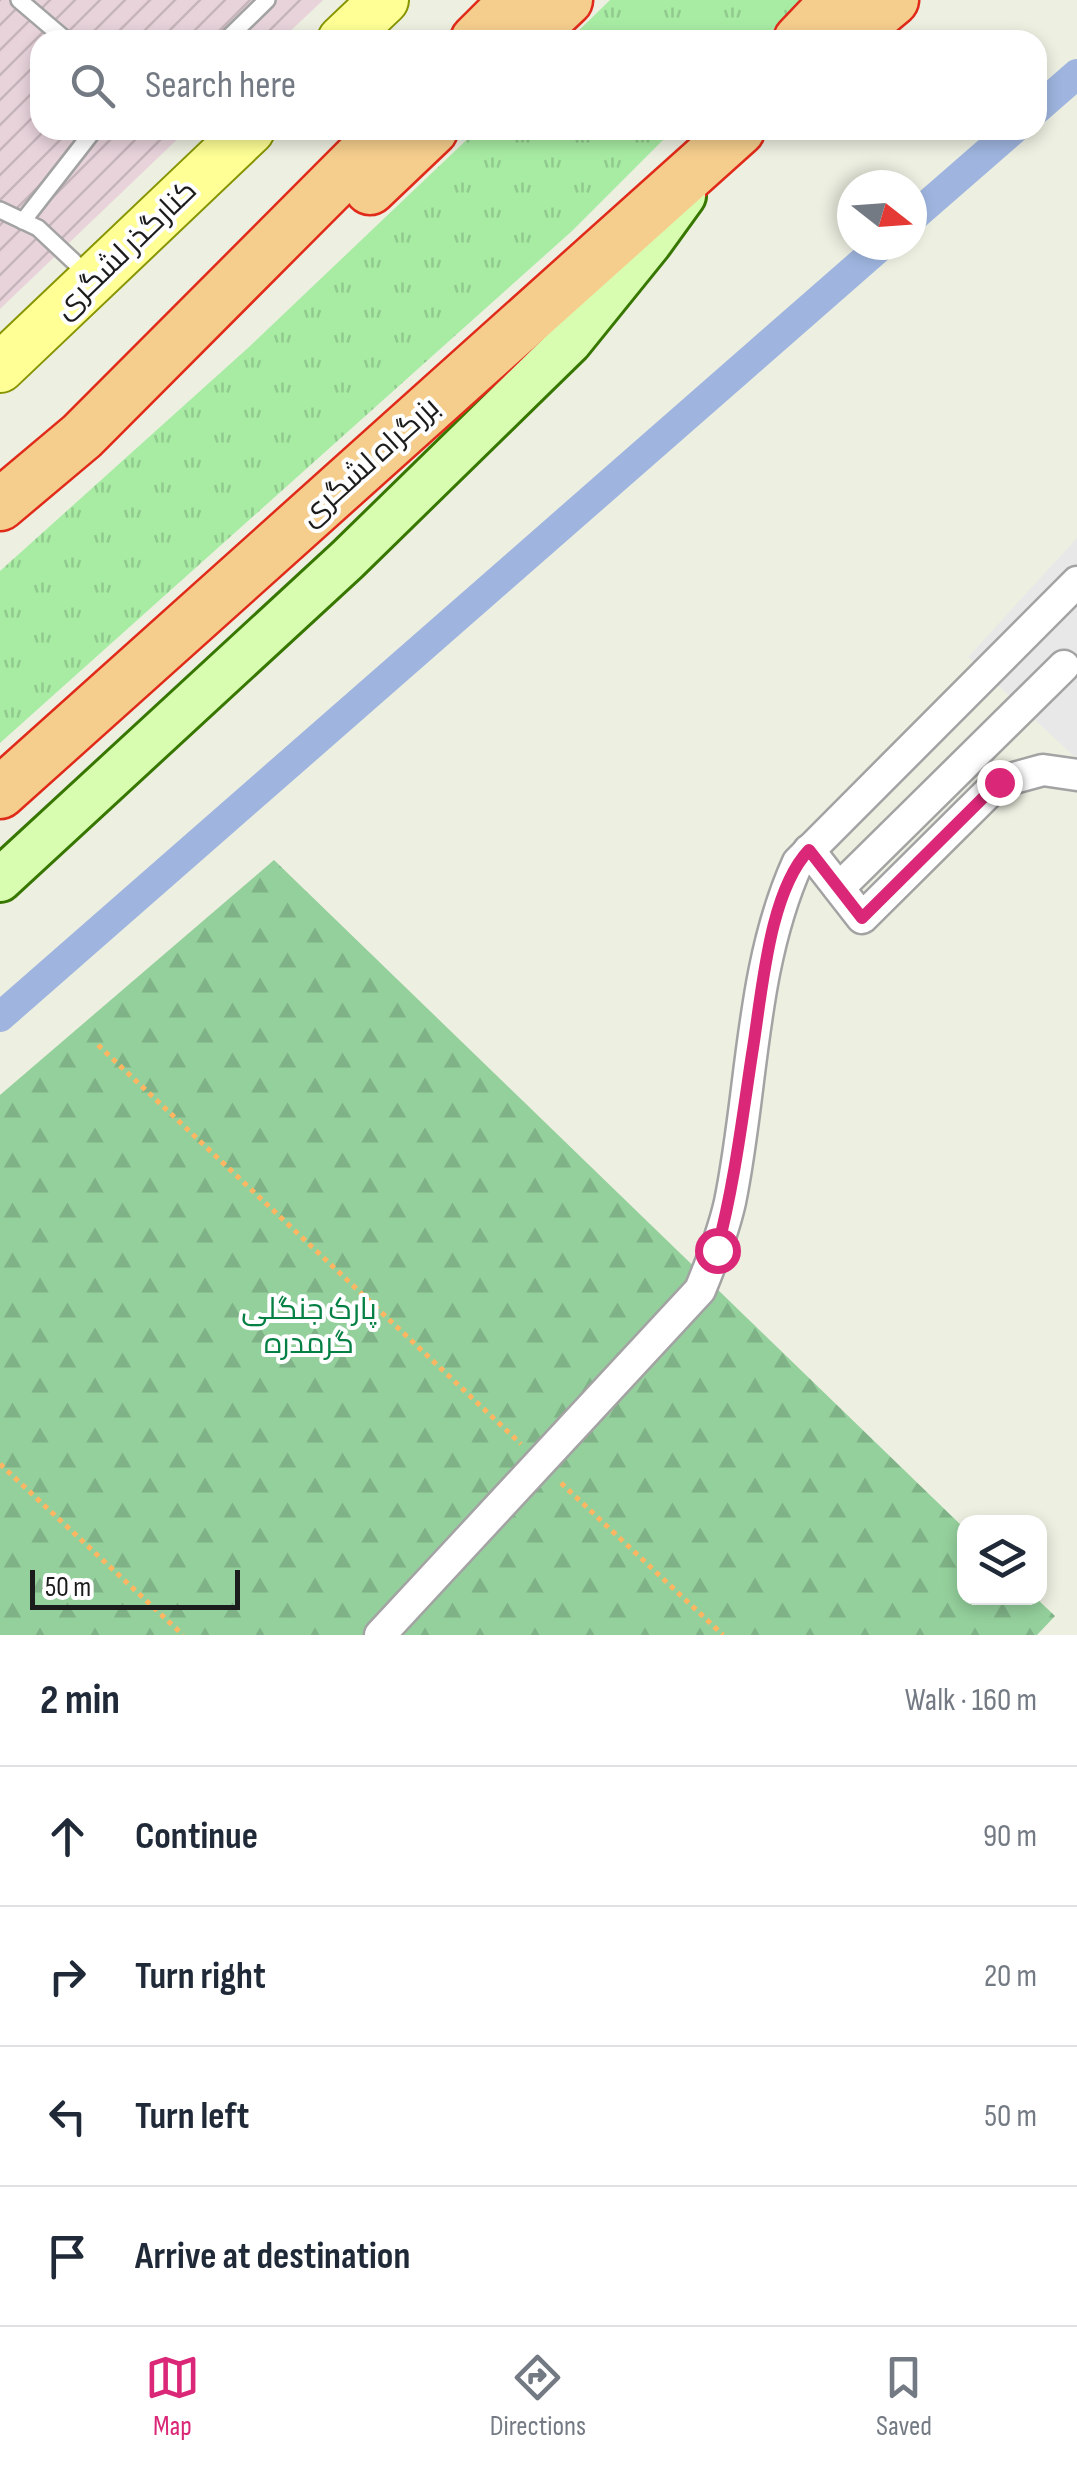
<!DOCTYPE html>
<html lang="en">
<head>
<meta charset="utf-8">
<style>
	:root { --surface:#fff; --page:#f2f2f3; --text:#1f2937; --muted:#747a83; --line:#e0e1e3; --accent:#db2777 }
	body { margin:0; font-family:"Sofia Sans Condensed",Cairo,sans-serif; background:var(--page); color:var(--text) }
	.controls { position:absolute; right:30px; bottom:30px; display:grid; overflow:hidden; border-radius:20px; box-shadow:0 5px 15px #0003 }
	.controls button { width:90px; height:90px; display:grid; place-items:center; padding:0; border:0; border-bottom:2px solid var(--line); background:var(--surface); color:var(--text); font:50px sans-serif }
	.compass { position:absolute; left:837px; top:170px; width:90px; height:90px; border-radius:50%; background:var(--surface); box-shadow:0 5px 15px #0003; rotate:107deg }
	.scale { position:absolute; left:30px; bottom:25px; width:210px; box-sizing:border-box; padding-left:10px; border:5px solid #1c1c1c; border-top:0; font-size:28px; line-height:35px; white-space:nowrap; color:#1c1c1c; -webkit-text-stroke:8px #fff; paint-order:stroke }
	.stop { position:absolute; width:30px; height:30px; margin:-22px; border:8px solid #db2777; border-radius:50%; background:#fff }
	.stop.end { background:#db2777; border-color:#fff; box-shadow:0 2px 10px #0008 }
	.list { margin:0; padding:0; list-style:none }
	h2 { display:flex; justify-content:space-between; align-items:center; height:130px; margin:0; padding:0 40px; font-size:42px }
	h2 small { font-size:32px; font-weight:400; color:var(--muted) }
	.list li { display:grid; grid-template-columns:65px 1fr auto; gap:30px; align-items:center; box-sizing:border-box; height:140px; padding:0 40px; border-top:2px solid var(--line) }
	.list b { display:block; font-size:38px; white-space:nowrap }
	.list em { font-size:32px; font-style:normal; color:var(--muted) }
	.icon { flex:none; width:55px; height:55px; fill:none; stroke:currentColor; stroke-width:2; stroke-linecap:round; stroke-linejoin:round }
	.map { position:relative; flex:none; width:1077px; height:1635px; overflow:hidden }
	.search { position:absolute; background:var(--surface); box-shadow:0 5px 15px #0003; left:30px; right:30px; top:30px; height:110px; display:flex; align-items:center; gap:25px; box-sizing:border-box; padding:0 35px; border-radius:30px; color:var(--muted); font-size:38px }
	.sheet { height:690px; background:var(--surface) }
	nav { display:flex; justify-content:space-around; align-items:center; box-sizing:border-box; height:140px; border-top:2px solid var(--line); background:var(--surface); font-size:28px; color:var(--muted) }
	nav a { display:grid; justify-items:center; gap:5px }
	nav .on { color:var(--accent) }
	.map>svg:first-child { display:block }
	.industrial { fill:url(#industrial-furrows) }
	.grass { fill:url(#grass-tufts) }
	.forest { fill:url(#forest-firs) }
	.parking { fill:#e8e8e8 }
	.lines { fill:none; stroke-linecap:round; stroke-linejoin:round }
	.canal { stroke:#9fb5df; stroke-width:30 }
	.service-casing { stroke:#a3a3a3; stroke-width:20 }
	.minor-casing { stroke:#a3a3a3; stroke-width:35 }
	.secondary-casing { stroke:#377700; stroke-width:48 }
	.primary-casing { stroke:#869500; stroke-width:52 }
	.trunk-casing { stroke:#e12b1a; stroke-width:55 }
	.path { stroke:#ffb662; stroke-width:5; stroke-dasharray:5 5; stroke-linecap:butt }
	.service { stroke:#fff; stroke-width:15 }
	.minor { stroke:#fff; stroke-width:30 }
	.secondary { stroke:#d8fdb1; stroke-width:42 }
	.primary { stroke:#ffff96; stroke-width:48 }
	.trunk { stroke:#f5ce8d; stroke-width:50 }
	.route { stroke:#db2777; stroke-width:12 }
	.labels { text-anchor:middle; stroke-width:8; stroke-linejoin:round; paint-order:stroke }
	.street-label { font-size:30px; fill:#1c1c1c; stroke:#fff }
	.park-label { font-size:30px; fill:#058044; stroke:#fff }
</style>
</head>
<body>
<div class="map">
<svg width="1077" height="1635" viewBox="0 0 1077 1635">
	<defs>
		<pattern id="industrial-furrows" width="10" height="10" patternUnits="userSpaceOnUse" patternTransform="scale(2.5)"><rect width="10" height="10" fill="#e8d3db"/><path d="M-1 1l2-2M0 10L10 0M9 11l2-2" fill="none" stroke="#c6b5bb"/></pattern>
		<pattern id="grass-tufts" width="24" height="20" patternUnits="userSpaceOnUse" patternTransform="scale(2.5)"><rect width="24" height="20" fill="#a8eca4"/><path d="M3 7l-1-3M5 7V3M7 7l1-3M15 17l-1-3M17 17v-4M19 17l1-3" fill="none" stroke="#90ca8d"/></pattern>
		<pattern id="forest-firs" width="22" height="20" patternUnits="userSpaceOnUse" patternTransform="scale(2.5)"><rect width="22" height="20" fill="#94d09c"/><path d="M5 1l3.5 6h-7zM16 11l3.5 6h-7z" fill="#7fb286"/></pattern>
	</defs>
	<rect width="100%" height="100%" fill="#edefe1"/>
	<polygon class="industrial" points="0,0 323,0 281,40 40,40 40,130 187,130 0,309"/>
	<g class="grass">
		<polygon points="610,0 803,0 762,40 569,40"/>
		<polygon points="477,130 673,130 572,231 0,743 0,571 249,347"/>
	</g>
	<polygon class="forest" points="274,860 964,1528 964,1598 1036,1598 1055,1616 1037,1635 0,1635 0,1095"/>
	<polygon class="parking" points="1077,538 1077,759 968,657"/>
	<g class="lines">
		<g class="canal">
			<polyline points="1037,109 1077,74"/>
			<polyline points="912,218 1013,130"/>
			<polyline points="0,1017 882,245"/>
		</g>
		<defs>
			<g id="service">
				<polyline points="19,0 66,40"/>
				<polyline points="226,40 267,0"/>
				<polyline points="0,210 38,228 87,274"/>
				<polyline points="23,221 94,130"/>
			</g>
			<g id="minor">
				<polyline points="809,850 862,918 999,782 1043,770 1077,775"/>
				<polyline points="839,888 1064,666"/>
				<path d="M380,1635L700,1290C712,1261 723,1233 730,1202C753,1090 750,968 798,862L1077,582"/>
			</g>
			<polyline id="secondary" points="0,880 347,560 570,342 650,243 684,196"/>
			<g id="primary">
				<polyline points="342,40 384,0"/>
				<polyline points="0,368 250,130"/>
			</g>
			<g id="trunk">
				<polyline points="476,40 516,0"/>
				<polyline points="525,40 567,0"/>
				<polyline points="799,40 837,0"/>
				<polyline points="845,40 893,0"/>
				<polyline points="370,189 432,130"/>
				<polyline points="0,505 82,436 387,130"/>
				<polyline points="0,793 739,130"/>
			</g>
		</defs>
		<use href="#service" class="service-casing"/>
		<use href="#minor" class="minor-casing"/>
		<use href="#secondary" class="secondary-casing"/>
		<use href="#primary" class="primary-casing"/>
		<use href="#trunk" class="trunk-casing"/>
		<g class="path">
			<polyline points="98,1045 521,1444"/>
			<polyline points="0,1464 183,1635"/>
			<polyline points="561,1483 723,1635"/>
		</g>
		<use href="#service" class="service"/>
		<use href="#minor" class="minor"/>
		<use href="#secondary" class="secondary"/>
		<use href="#primary" class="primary"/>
		<use href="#trunk" class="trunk"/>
	</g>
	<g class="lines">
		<path class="route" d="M717,1250C734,1186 742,1120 752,1054C762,995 768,893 809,850L862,918L999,782"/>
	</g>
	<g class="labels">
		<g class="street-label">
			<text transform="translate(125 249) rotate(-44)" y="10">کنارگذر لشگری</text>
			<text transform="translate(369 461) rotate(-42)" y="10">بزرگراه لشگری</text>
		</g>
		<g class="park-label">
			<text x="309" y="1319">پارک جنگلی<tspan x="309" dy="34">گرمدره</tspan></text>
		</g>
	</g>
</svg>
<div class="controls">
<button><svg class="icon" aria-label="layers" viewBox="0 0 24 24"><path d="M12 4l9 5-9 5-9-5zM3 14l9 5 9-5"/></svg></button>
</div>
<svg class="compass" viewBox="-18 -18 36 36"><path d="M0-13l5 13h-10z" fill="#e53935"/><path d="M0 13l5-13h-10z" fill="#747a83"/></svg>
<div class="scale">50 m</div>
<div class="stop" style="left:717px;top:1250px"></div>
<div class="stop end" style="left:999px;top:782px"></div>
<div class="search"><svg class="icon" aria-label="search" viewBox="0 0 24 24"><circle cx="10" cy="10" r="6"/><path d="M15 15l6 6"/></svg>Search here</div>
</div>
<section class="sheet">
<h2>2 min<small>Walk · 160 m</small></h2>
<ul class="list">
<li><svg class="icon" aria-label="ahead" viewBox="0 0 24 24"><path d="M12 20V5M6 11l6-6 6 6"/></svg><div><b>Continue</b></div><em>90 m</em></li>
<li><svg class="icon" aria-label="right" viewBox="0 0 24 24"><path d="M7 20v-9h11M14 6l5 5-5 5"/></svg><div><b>Turn right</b></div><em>20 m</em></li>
<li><svg class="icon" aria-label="left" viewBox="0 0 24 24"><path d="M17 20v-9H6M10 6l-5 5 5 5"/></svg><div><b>Turn left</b></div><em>50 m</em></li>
<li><svg class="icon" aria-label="arrive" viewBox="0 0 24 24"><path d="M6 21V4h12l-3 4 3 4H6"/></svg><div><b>Arrive at destination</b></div></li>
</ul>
</section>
<nav>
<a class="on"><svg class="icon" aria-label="map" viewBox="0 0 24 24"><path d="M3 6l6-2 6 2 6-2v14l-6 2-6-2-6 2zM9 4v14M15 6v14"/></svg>Map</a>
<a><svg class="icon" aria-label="directions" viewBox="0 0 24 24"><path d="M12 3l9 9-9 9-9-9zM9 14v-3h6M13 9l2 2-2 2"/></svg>Directions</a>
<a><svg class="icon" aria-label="saved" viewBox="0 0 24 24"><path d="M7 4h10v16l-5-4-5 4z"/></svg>Saved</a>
</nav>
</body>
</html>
